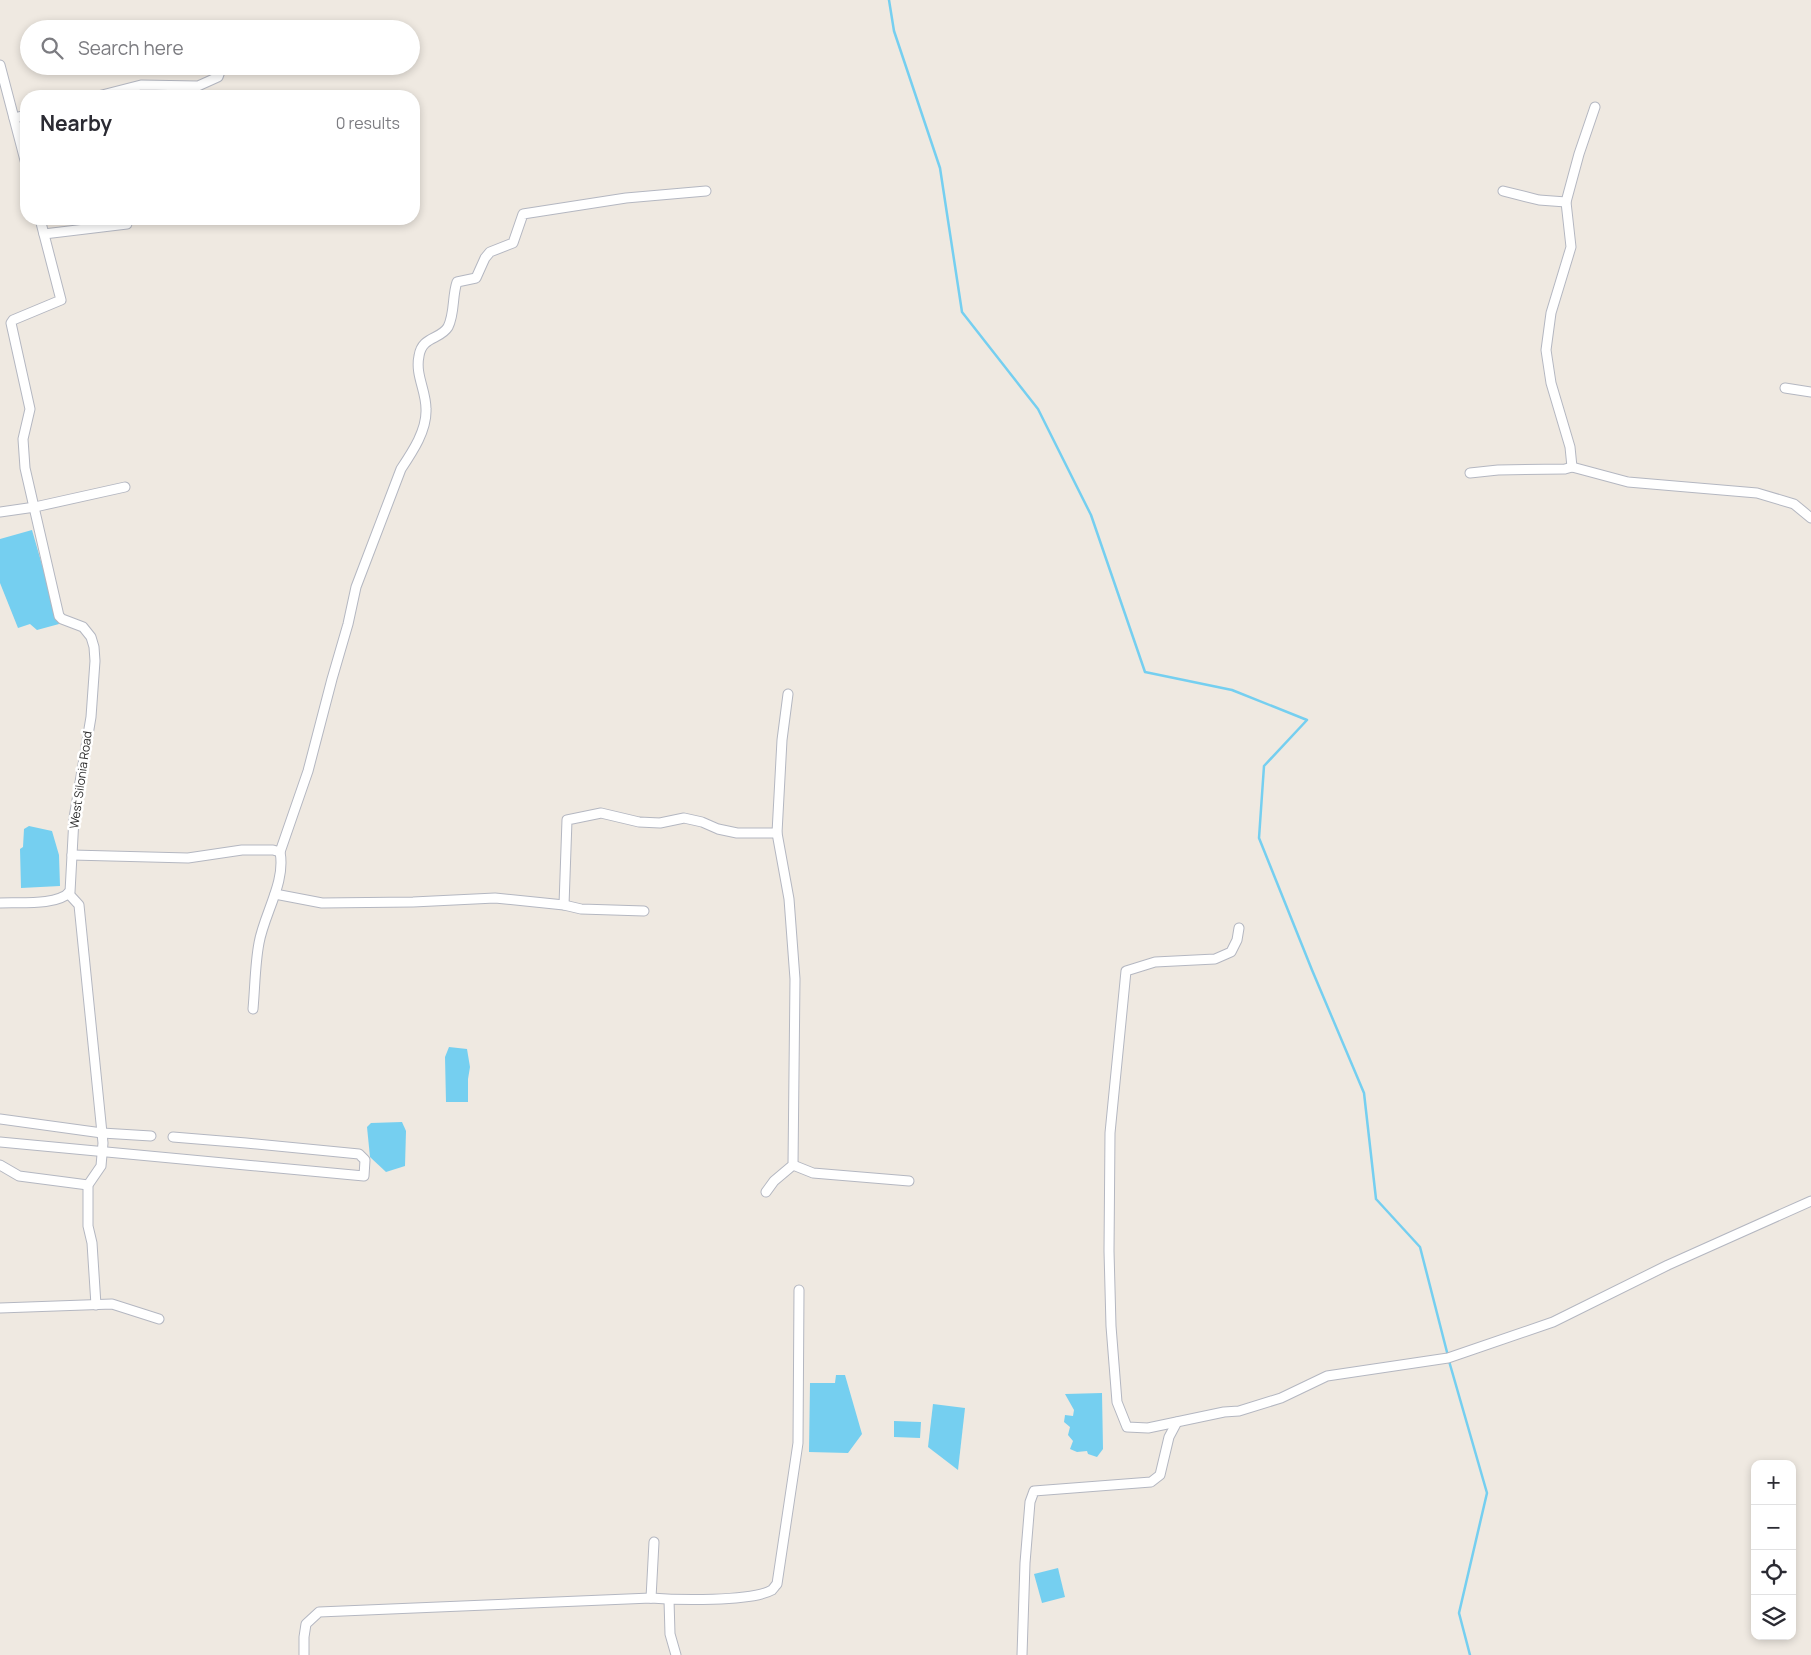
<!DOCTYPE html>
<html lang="en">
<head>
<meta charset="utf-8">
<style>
	:root { --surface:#fff; --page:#f2f2f3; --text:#2b2b33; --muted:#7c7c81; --line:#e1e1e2 }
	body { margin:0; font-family:Manrope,sans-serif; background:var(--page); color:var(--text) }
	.controls { position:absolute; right:15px; bottom:15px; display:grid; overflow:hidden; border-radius:10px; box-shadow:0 2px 8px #0003 }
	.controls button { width:45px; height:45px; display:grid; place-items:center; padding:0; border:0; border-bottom:1px solid var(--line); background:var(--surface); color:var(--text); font:25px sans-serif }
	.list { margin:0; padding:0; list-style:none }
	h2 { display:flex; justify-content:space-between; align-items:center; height:65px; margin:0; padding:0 20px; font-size:21px }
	h2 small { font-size:16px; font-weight:400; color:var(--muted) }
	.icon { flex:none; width:28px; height:28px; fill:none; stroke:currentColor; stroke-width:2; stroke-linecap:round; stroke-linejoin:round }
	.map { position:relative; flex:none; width:1811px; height:1655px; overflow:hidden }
	.search { position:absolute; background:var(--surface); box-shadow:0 2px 8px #0003; left:20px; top:20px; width:400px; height:55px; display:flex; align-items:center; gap:12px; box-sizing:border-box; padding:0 18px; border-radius:28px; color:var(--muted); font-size:19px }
	.panel { position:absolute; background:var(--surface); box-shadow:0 2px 8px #0003; left:20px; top:90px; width:400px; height:135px; border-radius:20px }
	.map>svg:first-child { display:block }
	.water { fill:#75cff0 }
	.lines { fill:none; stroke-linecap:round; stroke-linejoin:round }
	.stream { stroke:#75cff0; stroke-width:2.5 }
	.minor-casing { stroke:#b4b7c1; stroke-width:11 }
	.minor { stroke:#fff; stroke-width:9 }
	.labels { text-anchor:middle; stroke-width:5; stroke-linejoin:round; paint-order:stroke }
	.street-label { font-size:12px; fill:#2e2e2e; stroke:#fff }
</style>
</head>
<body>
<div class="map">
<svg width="1811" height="1655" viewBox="0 0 1811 1655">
	<rect width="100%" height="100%" fill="#efe9e1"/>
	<g class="water">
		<polygon points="32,530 59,624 37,630 30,624 18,628 0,583 0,539"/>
		<polygon points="29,826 52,831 59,855 60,886 21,888 20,849 23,847 24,829"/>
		<polygon points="449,1047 467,1049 470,1067 468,1079 468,1102 446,1102 445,1057"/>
		<polygon points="402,1122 406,1131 405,1166 386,1172 370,1157 367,1127 371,1123"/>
		<polygon points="836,1375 845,1375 862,1434 848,1453 809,1452 810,1383 835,1383"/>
		<polygon points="1102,1393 1103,1449 1097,1457 1088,1454 1087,1451 1077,1452 1070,1449 1073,1441 1068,1435 1070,1427 1064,1422 1065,1415 1073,1416 1074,1410 1065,1394"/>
		<polygon points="933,1404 965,1408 958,1470 928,1447"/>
		<polygon points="894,1421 921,1422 920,1438 894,1437"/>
		<polygon points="1058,1568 1065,1597 1042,1603 1034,1574"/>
	</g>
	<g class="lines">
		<g class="stream">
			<polyline points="889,0 894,31 940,168 962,312 1038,409 1091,515 1145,672 1232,690 1307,720 1264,766 1259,838 1312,970 1364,1093 1376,1199 1420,1247 1448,1356"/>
			<polyline points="1449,1361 1487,1493 1459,1613 1470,1655"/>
		</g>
		<defs>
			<g id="minor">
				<polyline points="0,65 26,164"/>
				<polyline points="98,96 141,85 198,86 218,77 222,66"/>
				<polyline points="14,118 26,115"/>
				<polyline points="1503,191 1539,200 1566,202"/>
				<polyline points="44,234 127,224"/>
				<polyline points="1785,388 1811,392"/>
				<polyline points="1572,467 1570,447 1551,383 1546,350 1551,313 1571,247 1566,202 1579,154 1595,107"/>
				<polyline points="1470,473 1498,470 1565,469 1572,467 1628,482 1757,493 1794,504 1811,518"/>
				<polyline points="0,512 35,507 125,487"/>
				<polyline points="72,855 188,858 242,850 273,850 280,852"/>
				<polyline points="68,893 79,905 103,1143 101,1166 88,1185 88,1226 92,1243 96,1305"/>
				<polyline points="275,894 322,903 413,902 495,898 564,905 581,909 644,911"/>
				<path d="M0,903C20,902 56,906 70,892L74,818L91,717L95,661L94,647L91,637L83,627L62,619L59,616L25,468L23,439L30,409L11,323L13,320L61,300L40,219"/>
				<polyline points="564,905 567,820 601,813 639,822 660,823 684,818 702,822 718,829 737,833 777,833"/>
				<polyline points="1239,928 1237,940 1231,952 1215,959 1155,962 1126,971 1110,1133 1109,1251 1111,1326 1117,1402 1127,1427 1148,1428 1224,1412 1239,1411 1281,1398 1327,1376 1448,1358 1553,1322 1668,1265 1811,1201"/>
				<path d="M253,1009C255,987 255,964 259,943C264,914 286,882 280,852L308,771L332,679L348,624L356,587L401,469C413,451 427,430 426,409C426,390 415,375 419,356C422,336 440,340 448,327C455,313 452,296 457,282L476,278L485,258L490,252L513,243L523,214L626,198L706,191"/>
				<polyline points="0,1119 102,1133 151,1136"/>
				<polyline points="0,1142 364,1176 365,1160 359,1154 246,1143 173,1137"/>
				<polyline points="0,1165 19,1176 88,1185"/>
				<polyline points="793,1165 813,1173 909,1181"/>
				<polyline points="766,1192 774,1181 793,1165 795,979 789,899 777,833 782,740 788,694"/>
				<polyline points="0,1308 112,1304 159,1319"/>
				<polyline points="651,1598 654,1542"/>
				<polyline points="669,1600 670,1634 676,1655"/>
				<path d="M304,1655V1637L306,1624L319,1612L651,1598C676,1600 751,1602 772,1590C773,1589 775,1586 777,1584L798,1443L799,1290"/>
				<polyline points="1022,1655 1025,1563 1030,1502 1034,1491 1151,1482 1160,1475 1169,1437 1177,1422"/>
			</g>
		</defs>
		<use href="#minor" class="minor-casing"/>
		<use href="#minor" class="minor"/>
	</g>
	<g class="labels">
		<g class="street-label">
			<text transform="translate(81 780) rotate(-82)" y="4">West Silonia Road</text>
		</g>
	</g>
</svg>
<div class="controls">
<button>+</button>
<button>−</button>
<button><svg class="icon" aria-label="locate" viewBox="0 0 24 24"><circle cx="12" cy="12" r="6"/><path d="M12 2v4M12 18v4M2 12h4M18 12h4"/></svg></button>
<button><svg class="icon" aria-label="layers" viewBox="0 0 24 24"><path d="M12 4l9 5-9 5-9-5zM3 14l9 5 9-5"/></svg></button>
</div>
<div class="search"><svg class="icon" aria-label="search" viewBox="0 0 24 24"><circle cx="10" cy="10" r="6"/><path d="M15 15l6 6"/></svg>Search here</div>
<section class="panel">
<h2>Nearby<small>0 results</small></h2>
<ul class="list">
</ul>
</section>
</div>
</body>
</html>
